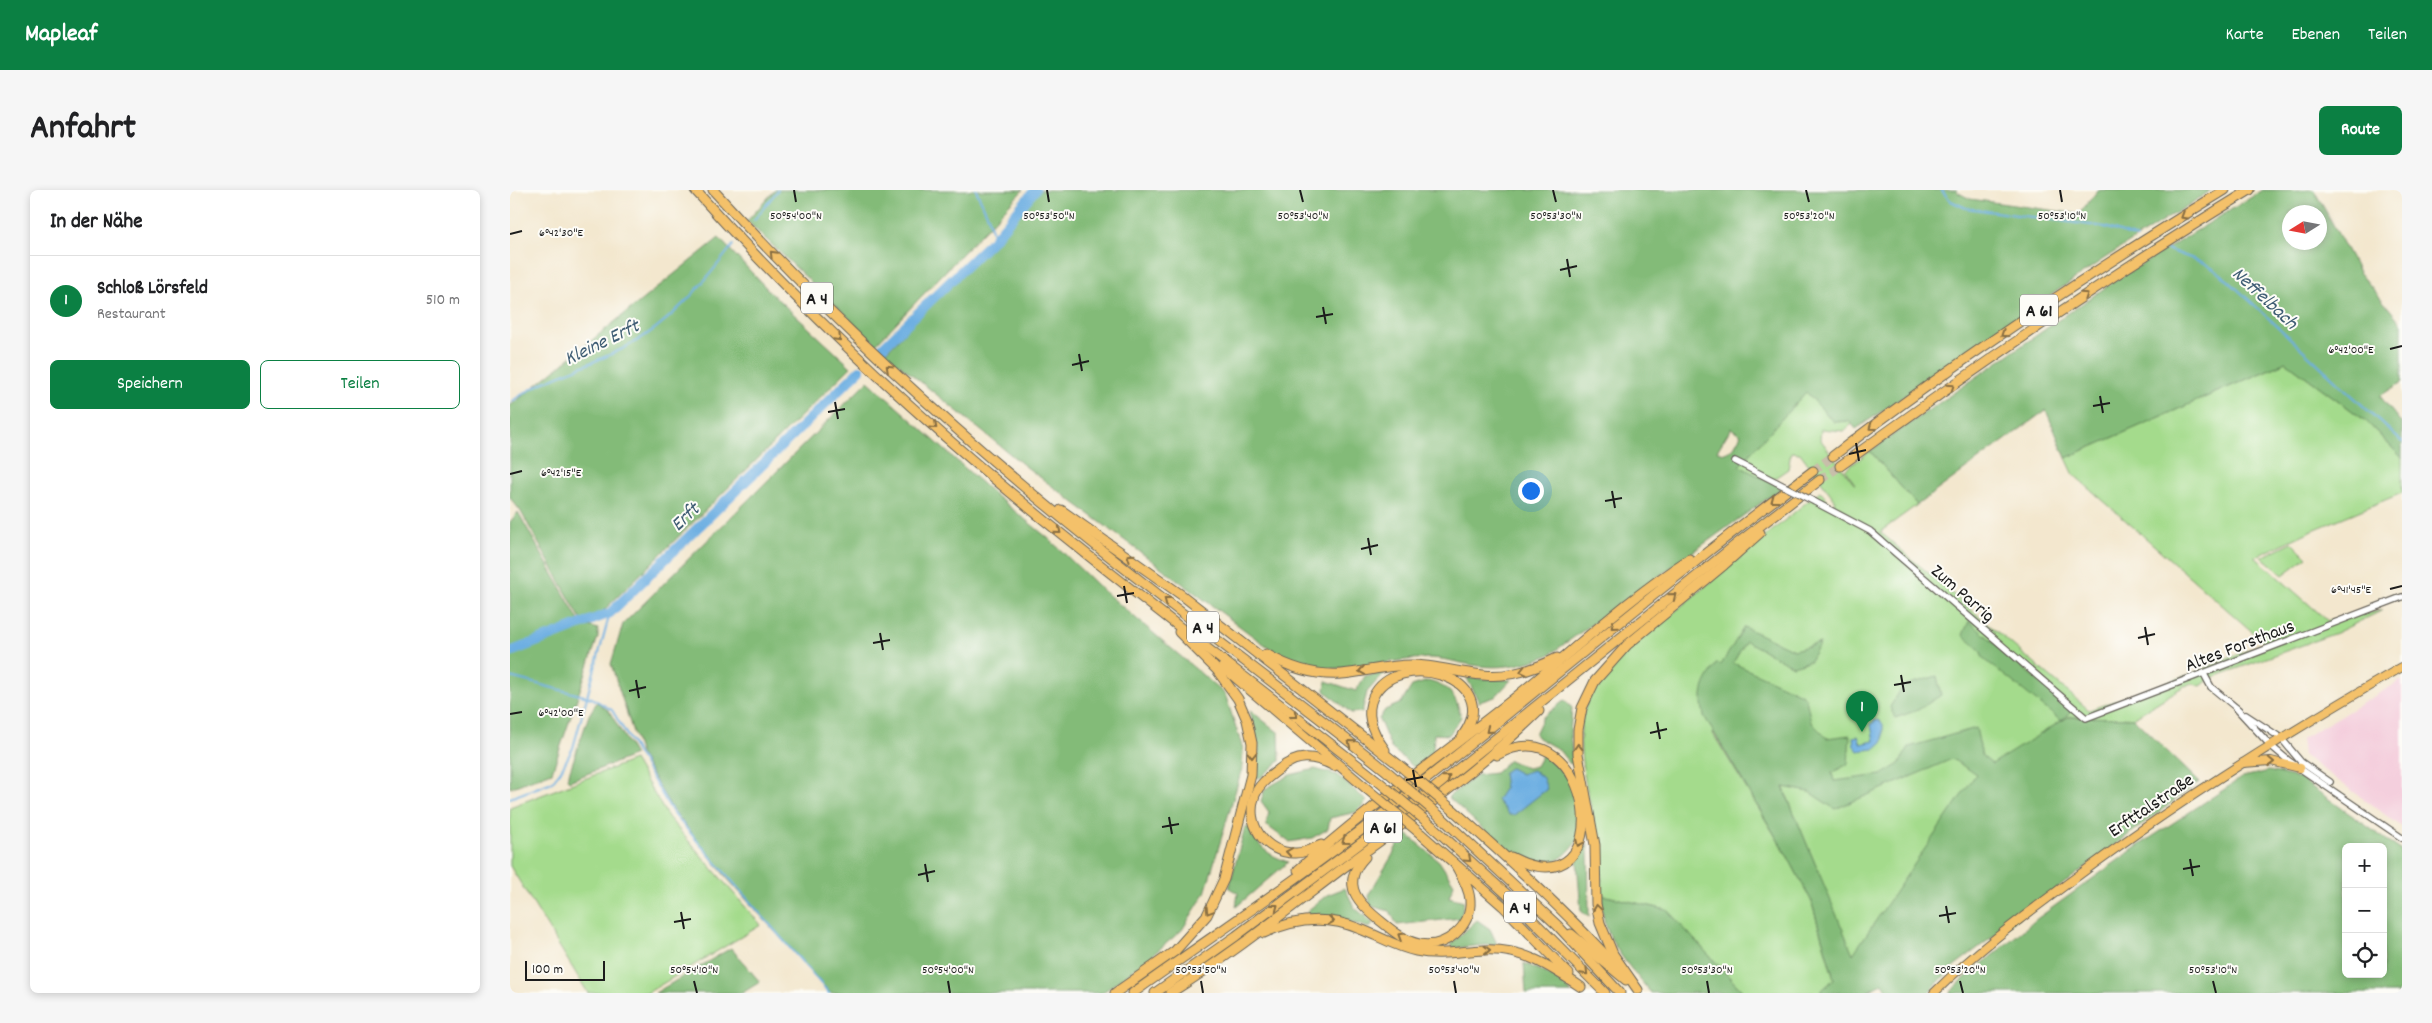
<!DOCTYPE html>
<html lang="de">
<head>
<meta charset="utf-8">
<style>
	:root { --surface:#fff; --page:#f6f6f6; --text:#202124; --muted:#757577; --line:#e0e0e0; --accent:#0b8043 }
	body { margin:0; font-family:Dekko,sans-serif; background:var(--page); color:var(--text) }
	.controls { position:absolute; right:15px; bottom:15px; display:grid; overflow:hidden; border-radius:8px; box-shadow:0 2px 8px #0003 }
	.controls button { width:45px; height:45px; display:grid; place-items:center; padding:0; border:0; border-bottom:1px solid var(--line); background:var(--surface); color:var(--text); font:25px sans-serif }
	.compass { position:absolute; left:1772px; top:15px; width:45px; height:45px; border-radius:50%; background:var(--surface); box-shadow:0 2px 8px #0003; rotate:259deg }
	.scale { position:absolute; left:15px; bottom:12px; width:80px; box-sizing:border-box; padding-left:5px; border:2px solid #1c1c1c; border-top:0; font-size:14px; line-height:18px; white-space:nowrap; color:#1c1c1c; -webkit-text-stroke:4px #fdfcf7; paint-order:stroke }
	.you { position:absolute; left:1020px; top:300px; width:18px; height:18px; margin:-12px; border:4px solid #fff; border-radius:50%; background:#1a73e8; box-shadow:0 0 0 8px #1a73e833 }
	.badge { display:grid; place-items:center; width:32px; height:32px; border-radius:50%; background:var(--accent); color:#fff; font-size:16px; font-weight:700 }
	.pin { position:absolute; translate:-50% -41px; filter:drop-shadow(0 1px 2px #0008) }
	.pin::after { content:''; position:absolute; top:26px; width:18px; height:15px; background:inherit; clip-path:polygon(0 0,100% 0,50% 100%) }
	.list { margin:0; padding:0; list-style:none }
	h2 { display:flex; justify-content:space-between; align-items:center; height:65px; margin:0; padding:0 20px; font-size:21px }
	h2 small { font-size:16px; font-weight:400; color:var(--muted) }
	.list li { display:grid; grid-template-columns:32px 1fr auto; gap:15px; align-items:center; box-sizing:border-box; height:90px; padding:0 20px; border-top:1px solid var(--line) }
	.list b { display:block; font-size:19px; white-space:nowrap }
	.list p { margin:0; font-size:16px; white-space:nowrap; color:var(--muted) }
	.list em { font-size:16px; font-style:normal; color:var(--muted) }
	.actions { display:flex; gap:10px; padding:15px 20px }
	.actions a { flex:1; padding:11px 0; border:1px solid var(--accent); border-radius:8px; text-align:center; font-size:18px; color:var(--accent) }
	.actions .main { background:var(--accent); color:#fff }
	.icon { flex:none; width:28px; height:28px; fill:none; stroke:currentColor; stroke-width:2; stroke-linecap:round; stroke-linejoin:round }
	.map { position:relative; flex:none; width:1892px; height:803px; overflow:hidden; border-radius:8px }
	header { display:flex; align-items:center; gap:30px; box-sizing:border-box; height:70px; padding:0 25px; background:var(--accent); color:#fff }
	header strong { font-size:24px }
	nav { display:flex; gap:28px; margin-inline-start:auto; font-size:18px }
	.intro { display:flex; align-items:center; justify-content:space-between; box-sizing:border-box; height:120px; padding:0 30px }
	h1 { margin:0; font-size:35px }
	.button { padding:12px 22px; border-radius:8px; background:var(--accent); color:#fff; font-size:18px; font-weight:700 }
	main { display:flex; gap:30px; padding:0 30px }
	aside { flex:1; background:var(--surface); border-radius:8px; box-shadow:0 2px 8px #0003 }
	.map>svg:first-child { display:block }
	.built { fill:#f4cfdd }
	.green { fill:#a4db8c; stroke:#607c54 }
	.forest { fill:#83bb78; stroke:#506c4a; fill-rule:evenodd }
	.water { fill:#6dafe2; stroke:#44667f }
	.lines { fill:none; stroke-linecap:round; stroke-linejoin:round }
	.stream { stroke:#6dafe2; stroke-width:2 }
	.river { stroke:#6dafe2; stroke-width:10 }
	.highway-tunnel { stroke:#c8beaa; stroke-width:9; stroke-dasharray:9 4.5; stroke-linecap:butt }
	.minor-casing { stroke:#67635a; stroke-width:8 }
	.major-casing { stroke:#67635a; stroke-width:10 }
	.highway-casing { stroke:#67635a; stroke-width:11 }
	.minor { stroke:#fff; stroke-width:5.5 }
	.major { stroke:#f4c16a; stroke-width:8 }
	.highway { stroke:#f4c16a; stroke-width:9 }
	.minor-bridge-casing { stroke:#67635a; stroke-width:8; stroke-linecap:butt }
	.highway-bridge-casing { stroke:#67635a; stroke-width:11; stroke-linecap:butt }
	.minor-bridge { stroke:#fff; stroke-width:5.5 }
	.highway-bridge { stroke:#f4c16a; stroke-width:9 }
	.oneway { stroke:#886e43 }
	.ticks { fill:none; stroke:#1c1c1c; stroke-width:2 }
	.labels { text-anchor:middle; stroke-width:4; stroke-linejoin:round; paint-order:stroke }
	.shield { fill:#fdfcf7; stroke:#605f5e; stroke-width:1 }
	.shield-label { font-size:18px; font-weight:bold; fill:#1c1c1c }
	.street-label { font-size:19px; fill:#1c1c1c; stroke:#fdfcf7 }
	.water-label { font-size:20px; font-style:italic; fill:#405e75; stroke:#fdfcf7 }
	.ticks-label { font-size:12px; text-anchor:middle; fill:#1c1c1c; stroke:#fdfcf7; stroke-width:4; stroke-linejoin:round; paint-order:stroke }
</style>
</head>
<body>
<header>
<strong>Mapleaf</strong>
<nav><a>Karte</a><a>Ebenen</a><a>Teilen</a></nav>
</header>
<div class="intro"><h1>Anfahrt</h1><a class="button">Route</a></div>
<main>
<aside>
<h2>In der Nähe<small></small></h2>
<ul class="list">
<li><span class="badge">1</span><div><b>Schloß Lörsfeld</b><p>Restaurant</p></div><em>510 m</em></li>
</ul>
<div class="actions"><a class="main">Speichern</a><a>Teilen</a></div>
</aside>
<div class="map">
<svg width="1892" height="803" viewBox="0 0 1892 803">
	<rect width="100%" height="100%" fill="#fdfcf7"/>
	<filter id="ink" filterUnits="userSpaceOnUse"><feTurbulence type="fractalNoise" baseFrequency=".02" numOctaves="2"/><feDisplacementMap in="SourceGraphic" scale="10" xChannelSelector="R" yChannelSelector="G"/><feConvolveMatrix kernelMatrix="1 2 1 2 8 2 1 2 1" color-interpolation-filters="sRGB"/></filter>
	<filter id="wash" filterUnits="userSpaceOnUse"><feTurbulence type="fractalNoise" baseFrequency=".0096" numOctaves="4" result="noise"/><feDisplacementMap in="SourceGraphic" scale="20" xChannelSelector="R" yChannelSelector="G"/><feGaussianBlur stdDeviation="1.12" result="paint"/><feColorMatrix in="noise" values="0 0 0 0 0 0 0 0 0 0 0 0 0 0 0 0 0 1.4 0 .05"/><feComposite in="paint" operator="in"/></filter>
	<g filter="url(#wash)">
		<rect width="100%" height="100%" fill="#f3e7ce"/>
		<polygon class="built" points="1892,490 1892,637 1793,565 1791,549"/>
		<g class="green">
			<path d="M1776,172L1856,231L1892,268V303L1803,340L1745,367L1818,431L1873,420L1826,443L1701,488L1691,496L1683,494L1674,496L1623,528L1558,527L1526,547L1342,765L1273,596L1299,602L1202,542L1278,667L1301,710L1324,790L1309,803H1234L1157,720L1092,705C1091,687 1092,668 1088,651C1081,608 1062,562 1075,518C1082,496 1099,480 1115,463L1310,301L1323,317L1325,310L1290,263L1281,262L1278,279L1259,292L1228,276L1296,201L1324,232L1339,231L1342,234L1334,241L1311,239L1310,249L1344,294H1345L1335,280L1360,261L1407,315L1370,342L1579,520L1681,484L1755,453L1564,285L1556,268Z"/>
			<polygon points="1782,352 1797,367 1773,385 1752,367"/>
			<polygon points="124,570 158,627 251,735 137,803 78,803 0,676 0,617"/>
		</g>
		<g class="forest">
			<polygon points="265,0 513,0 366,154 237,31"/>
			<path d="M528,0H1448L1447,2L1460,9L1569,24L1588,0H1702L1595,68L1346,239L1339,231L1324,232L1296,202L1229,276L1272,298L1039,465C1011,476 987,480 957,474C945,472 932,468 919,468C883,469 845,481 809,478C784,476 764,461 744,447L515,276L375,163L484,49ZM1221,238L1231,245L1223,259L1215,263L1207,261Z"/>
			<path d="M1753,0H1804L1849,82L1892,134V192L1870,206L1892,234V268L1856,231L1776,172L1556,268L1536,220L1407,315L1360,261L1606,90ZM1780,22H1810V52H1780Z"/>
			<polygon points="209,48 261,103 341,177 89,425 73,433 10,320 0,308 0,216"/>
			<polygon points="358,191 485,305 538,348 588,396 715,504 733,559 732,579 695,703 672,740 639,768 592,803 320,803 216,687 161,617 130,564 101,474 113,434"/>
			<polygon points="8,322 71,434 88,439 88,447 42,582 0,598 0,332"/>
			<polygon points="1459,431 1562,521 1551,531 1473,468 1470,460 1453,445"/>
			<path d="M1234,437L1284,460L1310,453L1300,471L1283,476L1236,451L1223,473L1291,504L1296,509L1301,532L1317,548L1340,545L1338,574L1322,583L1324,591L1371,585L1389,574L1399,557L1466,538L1472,566L1482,574L1558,527L1623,528L1689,592L1444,776L1418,803H1379L1373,793L1355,803H1309L1324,789L1301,710L1278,667L1194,526C1189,501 1193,494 1207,473L1211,475ZM1442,569L1466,584L1343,764L1273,597L1299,602L1325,619Z"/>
			<polygon points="874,483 857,502 852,522 841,523 815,501 816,491 846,501 855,486"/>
			<polygon points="1427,486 1431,505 1408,520 1385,528 1380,517 1393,496"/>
			<polygon points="957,488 1001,490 985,507 969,512"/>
			<path d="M918,491C940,497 946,505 951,527L939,545L924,544L923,562L905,578L881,558L869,529L875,520L891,513L902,496Z"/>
			<polygon points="1055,510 1062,518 1060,544 1063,572 1060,574 1048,559 1028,548 1025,544 1033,527"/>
			<polygon points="87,512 99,521 125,565 59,591 57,589 79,525"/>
			<polygon points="740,520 769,543 770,571 750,588 746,587 749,559"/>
			<path d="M1032,565C1042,572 1051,579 1058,588C1064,597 1074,629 1071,640C1068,656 1047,677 1030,674C998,668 963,628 938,607L967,585L985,583L999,570L1017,578L1026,576Z"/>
			<polygon points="805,579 827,585 857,611 847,622 820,628 818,639 802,648 779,652 756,635 759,622 751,611 755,599 780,585"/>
			<path d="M1759,581L1789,588L1892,661V803H1439L1457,786L1528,728L1625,658L1733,587ZM1836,657H1873V784H1836Z"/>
			<path d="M735,637L739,638C748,657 758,665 778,672L726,717L728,703L719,698Z"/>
			<polygon points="894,642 929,671 944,694 939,707 954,711 951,728 887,735 880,721 860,716 859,704 882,666"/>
			<polygon points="1078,654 1079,727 1071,721 1067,671"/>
			<polygon points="835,698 844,717 863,733 860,738 824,727 799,725 797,721 817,705"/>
			<path d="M1092,705L1157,720L1234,803H1141C1117,773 1089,746 1092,705Z"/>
			<polygon points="967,730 980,739 987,754 943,758 941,754"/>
			<polygon points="221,758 250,792 232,803 145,803"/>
			<polygon points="1014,773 1044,787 1062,803 1016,803"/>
		</g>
		<g class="water">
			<polygon points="1368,530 1373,534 1373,551 1364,559 1348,561 1344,556 1343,547 1348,546 1351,554 1364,551 1361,535 1364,531"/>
			<polygon points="1000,578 1011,584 1023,580 1033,588 1037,599 1004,625 999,625 987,610 995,598 993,583"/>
		</g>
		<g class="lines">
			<g class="stream">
				<polyline points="466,0 478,26 484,49"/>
				<polyline points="1431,0 1441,11 1456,18 1595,37 1627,48"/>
				<polyline points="244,30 268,0"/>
				<polyline points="1656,59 1694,73 1711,84 1892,252"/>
				<path d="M0,213C35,186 78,177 116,157C162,133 192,95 223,55"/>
				<polyline points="0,487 82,508 102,520 163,623 319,803"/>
				<polyline points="0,608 42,592 50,582 63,558 100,423"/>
			</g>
			<g class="river">
				<polyline points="372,158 484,49 525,0"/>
				<polyline points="0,462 100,423 350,180"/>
			</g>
		</g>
	</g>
	<g filter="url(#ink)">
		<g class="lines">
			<g class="highway-tunnel">
				<polyline points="1303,281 1323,266"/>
				<polyline points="1310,290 1330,276"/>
			</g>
			<defs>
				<g id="minor">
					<polyline points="1225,271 1266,292"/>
					<polyline points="1305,312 1360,341 1576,528 1892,407"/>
					<polyline points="1694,484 1701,497 1729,520"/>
					<polyline points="1726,518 1760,555 1779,571 1892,648"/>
					<polyline points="1736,525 1771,548 1791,572 1820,592"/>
				</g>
				<g id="major">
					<polyline points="1733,573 1761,571 1790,578"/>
					<path d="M1424,803C1467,760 1516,724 1565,688C1669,610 1779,542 1892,477"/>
				</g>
				<g id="highway">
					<path d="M185,0C282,108 388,209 500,302C620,402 746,494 868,591"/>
					<path d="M203,0C317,125 442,240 574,346C674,427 778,502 879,583"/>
					<path d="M1323,266C1448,170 1581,82 1715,0"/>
					<path d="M1330,276C1463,179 1599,86 1740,0"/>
					<polyline points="551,320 673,406 889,575"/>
					<path d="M756,464C780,478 804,486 832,484C855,482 878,475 901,475C925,475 949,483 973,485C999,488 1023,480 1047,468"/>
					<polyline points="713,477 857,599"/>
					<path d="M875,560C864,545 854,526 863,507C886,458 995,486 953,545"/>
					<path d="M987,565C1083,511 1114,725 1001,667"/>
					<path d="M943,620C999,669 1053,719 1103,773"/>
					<polyline points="932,628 1047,735 1110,803"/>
					<polyline points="922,636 1002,709 1095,803"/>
					<polyline points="911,644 993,716 1059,784"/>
					<path d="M811,655C802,659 795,663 786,663C755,664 734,633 745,605C749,594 759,587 768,580C787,564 803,565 824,576"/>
					<path d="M855,667C828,695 850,715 873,733C884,742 895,751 909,754C935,759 962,737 960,710C959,697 951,685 945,674"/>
					<path d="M788,680C857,618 934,564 1007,506C1064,460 1117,409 1179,369"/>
					<path d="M754,743C786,728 817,725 850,739C869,746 886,757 906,761C929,766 951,761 974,760C1013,758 1040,776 1071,797"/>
					<polyline points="1061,744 1116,790"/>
					<polyline points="1128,800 1103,764 1090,733 1086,714 1085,655 1068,564 1068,540 1072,518 1085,491 1117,455 1214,375 1250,343"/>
					<polyline points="605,803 665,761 697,725 714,689 741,585 742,553 737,530 728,509 707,480 669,442"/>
					<path d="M623,803C701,747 781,694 858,635C1008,519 1151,394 1303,281"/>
					<polyline points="645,803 726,746 922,600 1229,352 1310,290"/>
					<path d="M660,803C721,765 776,721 833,678C901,628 969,580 1029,521"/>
				</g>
			</defs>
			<use href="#minor" class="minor-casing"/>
			<use href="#major" class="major-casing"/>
			<use href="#highway" class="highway-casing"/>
			<use href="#minor" class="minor"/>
			<use href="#major" class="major"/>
			<use href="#highway" class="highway"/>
			<defs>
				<polyline id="minor-bridge" points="1266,292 1305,312"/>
				<g id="highway-bridge">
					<polyline points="889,575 943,620"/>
					<polyline points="879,583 932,628"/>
					<polyline points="868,591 922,636"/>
					<polyline points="857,599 911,644"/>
				</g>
			</defs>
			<use href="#minor-bridge" class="minor-bridge-casing"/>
			<use href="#highway-bridge" class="highway-bridge-casing"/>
			<use href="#minor-bridge" class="minor-bridge"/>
			<use href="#highway-bridge" class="highway-bridge"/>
		</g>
		<defs><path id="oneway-chevron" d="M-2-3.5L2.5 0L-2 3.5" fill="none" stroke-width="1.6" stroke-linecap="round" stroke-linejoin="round" transform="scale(1.25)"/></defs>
		<g class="oneway">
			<use href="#oneway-chevron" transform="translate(1674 26) rotate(148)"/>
			<use href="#oneway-chevron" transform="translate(263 64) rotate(-134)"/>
			<use href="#oneway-chevron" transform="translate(1575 105) rotate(-34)"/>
			<use href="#oneway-chevron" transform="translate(1494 144) rotate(146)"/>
			<use href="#oneway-chevron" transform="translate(328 148) rotate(45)"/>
			<use href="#oneway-chevron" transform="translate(379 178) rotate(-137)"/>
			<use href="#oneway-chevron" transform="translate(1441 197) rotate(-34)"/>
			<use href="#oneway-chevron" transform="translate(424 236) rotate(42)"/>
			<use href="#oneway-chevron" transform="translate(1362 237) rotate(144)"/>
			<use href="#oneway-chevron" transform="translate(1264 310) rotate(143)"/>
			<use href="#oneway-chevron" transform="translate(548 341) rotate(39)"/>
			<use href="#oneway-chevron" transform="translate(620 367) rotate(-145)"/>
			<use href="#oneway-chevron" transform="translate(1163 406) rotate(-39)"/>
			<use href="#oneway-chevron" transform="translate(657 410) rotate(-142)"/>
			<use href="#oneway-chevron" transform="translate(1104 436) rotate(139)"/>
			<use href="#oneway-chevron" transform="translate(852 481) rotate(171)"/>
			<use href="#oneway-chevron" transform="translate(1013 481) rotate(166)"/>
			<use href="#oneway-chevron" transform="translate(784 525) rotate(38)"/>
			<use href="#oneway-chevron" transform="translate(979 540) rotate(141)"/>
			<use href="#oneway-chevron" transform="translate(841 553) rotate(-141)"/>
			<use href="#oneway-chevron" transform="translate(1068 557) rotate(-93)"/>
			<use href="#oneway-chevron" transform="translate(742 565) rotate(90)"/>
			<use href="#oneway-chevron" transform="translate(1761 572) rotate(2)"/>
			<use href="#oneway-chevron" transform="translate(937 588) rotate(-39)"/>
			<use href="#oneway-chevron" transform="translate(835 651) rotate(144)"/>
			<use href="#oneway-chevron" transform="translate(1069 653) rotate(115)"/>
			<use href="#oneway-chevron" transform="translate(779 662) rotate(-171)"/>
			<use href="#oneway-chevron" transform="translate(958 669) rotate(42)"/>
			<use href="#oneway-chevron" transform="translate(765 717) rotate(-37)"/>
			<use href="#oneway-chevron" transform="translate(1087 718) rotate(-98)"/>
			<use href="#oneway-chevron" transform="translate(699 721) rotate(121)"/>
			<use href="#oneway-chevron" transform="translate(821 731) rotate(9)"/>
			<use href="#oneway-chevron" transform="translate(891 746) rotate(-148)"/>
			<use href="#oneway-chevron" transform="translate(977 760) rotate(-2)"/>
			<use href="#oneway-chevron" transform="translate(1075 782) rotate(46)"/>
		</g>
	</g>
	<path class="ticks" d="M284,0L286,12M537,0L539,12M790,0L793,12M1043,0L1046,12M1296,0L1299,12M1550,0L1552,12M0,44L12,41M1057,69L1060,87M1050,80L1067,76M813,117L816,134M806,127L823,124M1880,159L1892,156M569,164L572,181M562,175L579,171M1590,206L1593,223M325,212L328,229M1583,216L1600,213M318,222L335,219M1346,253L1349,271M1339,264L1356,260M0,284L12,281M1102,301L1105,318M1095,311L1112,308M858,348L861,365M851,359L868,355M614,396L617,413M1880,399L1892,396M607,406L624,403M1635,437L1638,455M370,443L373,460M1628,448L1645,444M363,453L380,450M1391,485L1394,502M126,490L129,508M1384,495L1401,492M119,501L136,497M0,524L12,522M1147,532L1150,549M1140,543L1157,539M903,580L906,597M896,590L913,587M659,627L662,644M652,637L669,634M1680,669L1683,686M415,674L418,692M1673,679L1690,676M408,685L425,681M1436,716L1439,733M171,722L174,739M1429,726L1446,723M164,732L181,729M184,791L187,803M438,791L440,803M691,791L693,803M944,791L946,803M1197,791L1199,803M1450,791L1453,803M1703,791L1706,803"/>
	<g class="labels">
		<g class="shield">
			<rect x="291" y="92.5" width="32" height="31" rx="4"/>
			<rect x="1510" y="104.5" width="38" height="31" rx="4"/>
			<rect x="677" y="421.5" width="32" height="31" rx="4"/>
			<rect x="854" y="621.5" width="38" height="31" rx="4"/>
			<rect x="994" y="701.5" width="32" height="31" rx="4"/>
		</g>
		<g class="shield-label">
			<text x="307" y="114">A 4</text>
			<text x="1529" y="126">A 61</text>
			<text x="693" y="443">A 4</text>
			<text x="873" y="643">A 61</text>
			<text x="1010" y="723">A 4</text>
		</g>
		<g class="street-label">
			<text transform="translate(1454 402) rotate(41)" y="7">Zum Parrig</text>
			<text transform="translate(1729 454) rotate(-21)" y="7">Altes Forsthaus</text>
			<text transform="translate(1640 614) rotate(-34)" y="7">Erfttalstraße</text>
		</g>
		<g class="water-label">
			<text transform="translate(1756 107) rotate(43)" y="7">Neffelbach</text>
			<text transform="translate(91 151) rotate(-26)" y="7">Kleine Erft</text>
			<text transform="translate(174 326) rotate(-44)" y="7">Erft</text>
		</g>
	</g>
	<g class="ticks-label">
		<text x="1299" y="29">50°53'20"N</text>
		<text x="1552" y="29">50°53'10"N</text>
		<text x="286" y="29">50°54'00"N</text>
		<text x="539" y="29">50°53'50"N</text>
		<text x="793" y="29">50°53'40"N</text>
		<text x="1046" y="29">50°53'30"N</text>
		<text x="51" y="46">6°42'30"E</text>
		<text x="1841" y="163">6°42'00"E</text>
		<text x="51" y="286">6°42'15"E</text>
		<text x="1841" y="403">6°41'45"E</text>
		<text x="51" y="526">6°42'00"E</text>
		<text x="184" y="783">50°54'10"N</text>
		<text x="438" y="783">50°54'00"N</text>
		<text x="691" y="783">50°53'50"N</text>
		<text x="944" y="783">50°53'40"N</text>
		<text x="1197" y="783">50°53'30"N</text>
		<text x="1450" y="783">50°53'20"N</text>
		<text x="1703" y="783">50°53'10"N</text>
	</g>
</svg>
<div class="controls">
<button>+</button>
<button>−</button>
<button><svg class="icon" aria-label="locate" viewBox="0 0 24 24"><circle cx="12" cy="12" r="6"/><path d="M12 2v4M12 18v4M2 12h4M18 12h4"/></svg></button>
</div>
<svg class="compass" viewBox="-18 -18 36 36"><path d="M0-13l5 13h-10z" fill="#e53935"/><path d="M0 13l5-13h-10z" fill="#757577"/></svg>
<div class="scale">100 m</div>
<div class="you"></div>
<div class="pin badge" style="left:1352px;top:542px">1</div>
</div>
</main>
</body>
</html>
